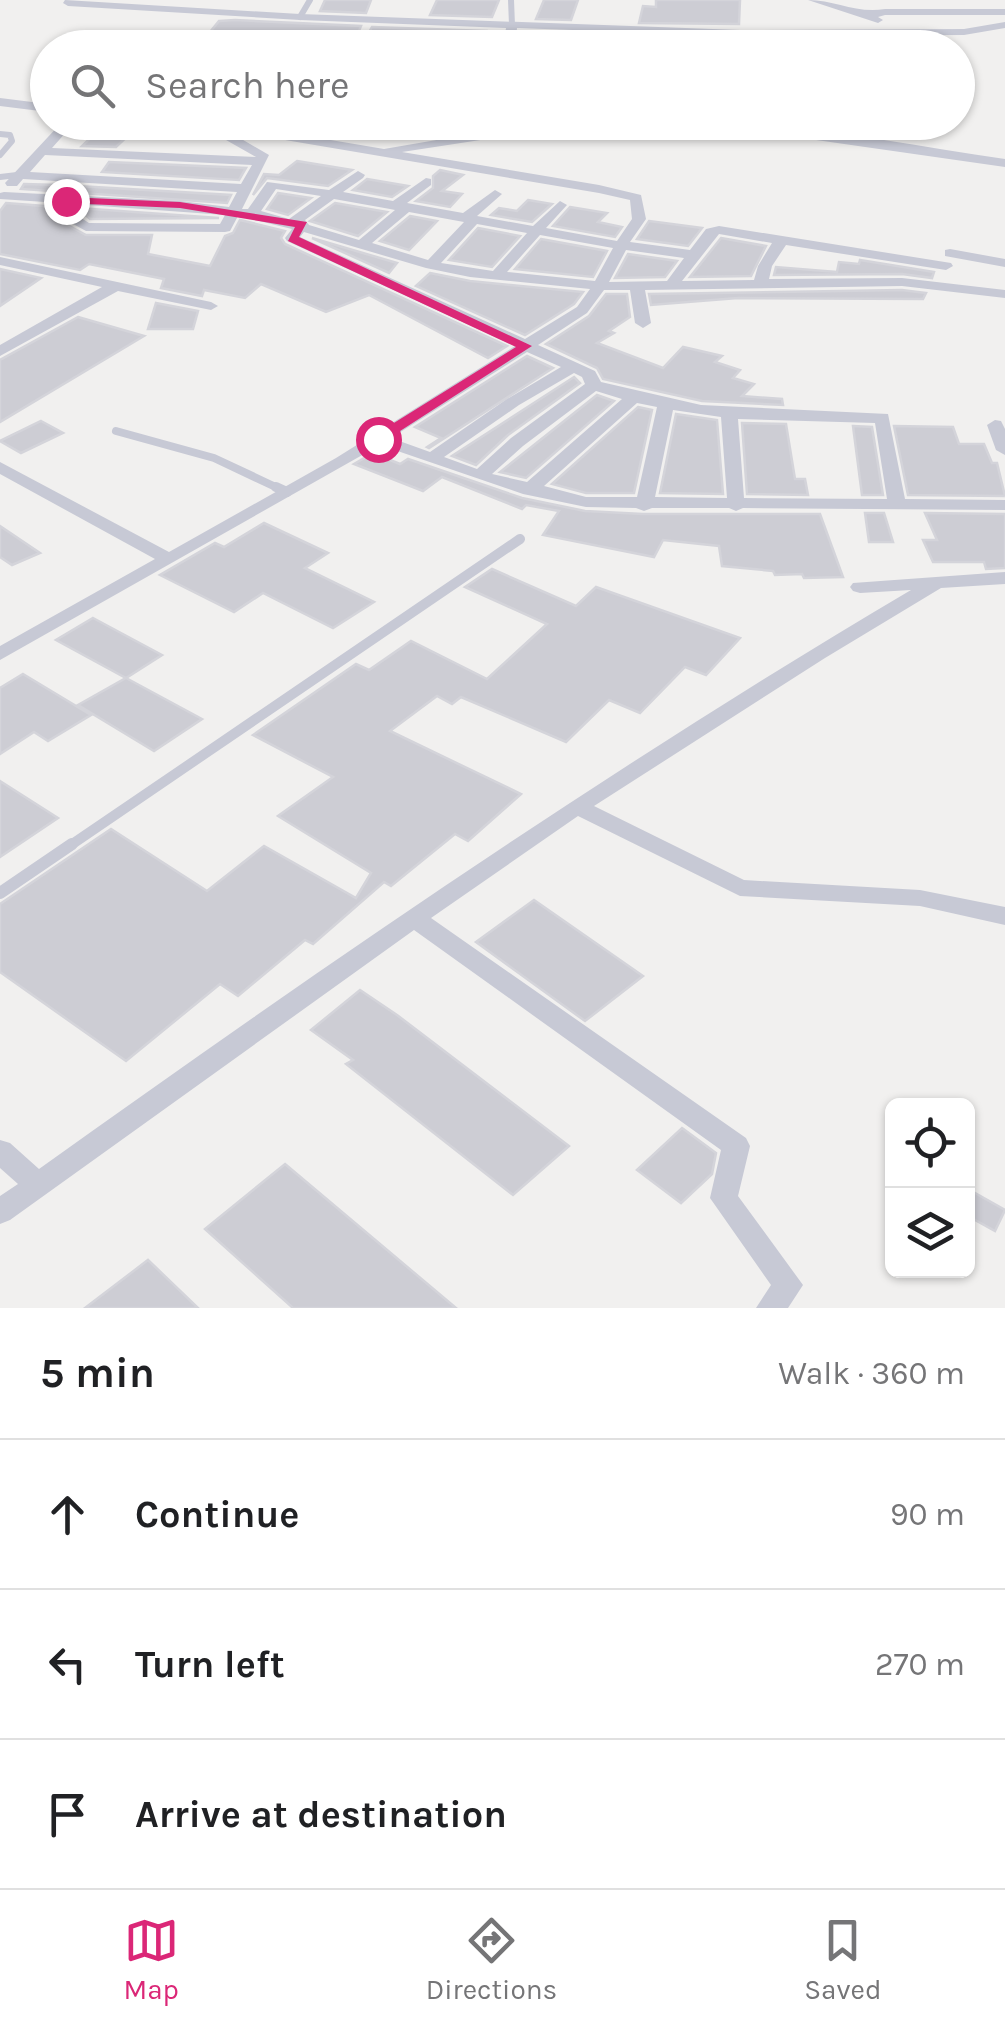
<!DOCTYPE html>
<html lang="en">
<head>
<meta charset="utf-8">
<style>
	:root { --surface:#fff; --page:#f6f6f6; --text:#202124; --muted:#757577; --line:#e0e0e0; --accent:#db2777 }
	body { margin:0; font-family:Karla,sans-serif; background:var(--page); color:var(--text) }
	.controls { position:absolute; right:30px; bottom:30px; display:grid; overflow:hidden; border-radius:15px; box-shadow:0 2px 8px #0004 }
	.controls button { width:90px; height:90px; display:grid; place-items:center; padding:0; border:0; border-bottom:2px solid var(--line); background:var(--surface); color:var(--text); font:50px sans-serif }
	.stop { position:absolute; width:30px; height:30px; margin:-22px; border:8px solid #db2777; border-radius:50%; background:#fff }
	.stop.end { background:#db2777; border-color:#fff; box-shadow:0 2px 10px #0008 }
	.list { margin:0; padding:0; list-style:none }
	h2 { display:flex; justify-content:space-between; align-items:center; height:130px; margin:0; padding:0 40px; font-size:42px }
	h2 small { font-size:32px; font-weight:400; color:var(--muted) }
	.list li { display:grid; grid-template-columns:65px 1fr auto; gap:30px; align-items:center; box-sizing:border-box; height:150px; padding:0 40px; border-top:2px solid var(--line) }
	.list b { display:block; font-size:38px; white-space:nowrap }
	.list em { font-size:32px; font-style:normal; color:var(--muted) }
	.icon { flex:none; width:55px; height:55px; fill:none; stroke:currentColor; stroke-width:2; stroke-linecap:round; stroke-linejoin:round }
	.map { position:relative; flex:none; width:1005px; height:1308px; overflow:hidden }
	.search { position:absolute; background:var(--surface); box-shadow:0 2px 8px #0004; left:30px; right:30px; top:30px; height:110px; display:flex; align-items:center; gap:25px; box-sizing:border-box; padding:0 35px; border-radius:55px; color:var(--muted); font-size:38px }
	.sheet { height:580px; background:var(--surface) }
	nav { display:flex; justify-content:space-around; align-items:center; box-sizing:border-box; height:140px; border-top:2px solid var(--line); background:var(--surface); font-size:28px; color:var(--muted) }
	nav a { display:grid; justify-items:center; gap:5px }
	nav .on { color:var(--accent) }
	.map>svg:first-child { display:block }
	.building { fill:#cdcdd4; stroke:#d4d4da; stroke-width:2.5 }
	.lines { fill:none; stroke-linecap:round; stroke-linejoin:round }
	.service-far3 { stroke:#c7c9d5; stroke-width:6 }
	.service-far2 { stroke:#c7c9d5; stroke-width:8 }
	.service-far1 { stroke:#c7c9d5; stroke-width:10 }
	.service { stroke:#c7c9d5; stroke-width:12 }
	.minor { fill:#c7c9d5; fill-rule:evenodd }
	.route { fill:#db2777 }
</style>
</head>
<body>
<div class="map">
<svg width="1005" height="1308" viewBox="0 0 1005 1308">
	<rect width="100%" height="100%" fill="#f1f0ef"/>
	<g class="building">
		<polygon points="325,0 371,0 366,13 320,11"/>
		<polygon points="437,0 499,0 492,17 430,15"/>
		<polygon points="544,0 578,0 571,20 536,19"/>
		<polygon points="656,0 740,0 739,24 639,23 643,6 656,7"/>
		<polygon points="219,21 235,20 361,26 355,41 320,39 315,48 197,48"/>
		<polygon points="372,27 486,31 479,46 360,48"/>
		<polygon points="102,127 135,129 116,147 82,146"/>
		<polygon points="297,161 352,170 328,186 267,178 253,195 264,174 279,175"/>
		<polygon points="109,162 246,168 239,180 102,172"/>
		<polygon points="440,170 463,175 442,191 462,194 450,207 416,201 433,188 433,176"/>
		<polygon points="367,179 408,186 392,197 353,190"/>
		<polygon points="24,184 60,185 231,195 227,203 21,189"/>
		<polygon points="278,193 311,198 288,215 267,209"/>
		<polygon points="528,200 552,204 532,222 491,215 499,208 517,211"/>
		<polygon points="6,203 57,207 62,222 86,235 152,235 148,254 210,266 225,236 233,233 240,220 285,231 281,238 285,244 507,346 488,358 369,295 326,312 261,284 245,298 204,290 202,296 161,288 164,279 89,264 80,270 0,254 0,211"/>
		<polygon points="335,203 387,212 358,236 310,221"/>
		<polygon points="570,207 607,213 598,222 622,227 615,237 553,226"/>
		<polygon points="78,208 219,218 90,219"/>
		<polygon points="410,216 437,221 409,250 380,241"/>
		<polygon points="649,221 702,228 688,246 637,239"/>
		<polygon points="478,228 520,236 492,267 449,260"/>
		<polygon points="312,238 397,263 389,273"/>
		<polygon points="721,238 766,246 751,276 690,277"/>
		<polygon points="541,239 607,251 593,277 515,269"/>
		<polygon points="628,254 677,261 665,277 615,278"/>
		<polygon points="860,260 934,272 932,278 902,274 774,275 776,267 837,272 839,262 859,264"/>
		<polygon points="0,269 41,278 0,306"/>
		<polygon points="430,273 470,281 583,292 574,304 525,335 416,286"/>
		<polygon points="902,290 926,293 923,299 738,298 651,305 649,294"/>
		<polygon points="606,294 627,294 630,317 609,331 614,333 597,343 663,368 683,347 722,356 715,362 740,370 733,378 754,384 742,396 782,399 783,405 702,401 603,379 597,368 546,344 589,316"/>
		<polygon points="156,303 198,311 193,329 148,329"/>
		<polygon points="78,317 144,336 0,422 0,360"/>
		<polygon points="527,356 553,368 429,448 427,447 441,438 415,427"/>
		<polygon points="574,377 580,383 508,435 476,465 452,456"/>
		<polygon points="597,395 614,401 526,478 500,472"/>
		<polygon points="638,407 652,410 634,493 586,493 552,484"/>
		<polygon points="676,414 717,420 723,494 660,493"/>
		<polygon points="41,421 63,433 21,453 0,441"/>
		<polygon points="742,423 786,424 795,479 805,479 808,495 747,494"/>
		<polygon points="853,426 872,427 883,495 862,495"/>
		<polygon points="894,426 953,427 959,444 984,444 992,463 997,463 1005,496 908,495"/>
		<polygon points="373,453 400,464 408,459 522,498 585,511 643,514 820,514 843,577 804,578 802,574 775,575 773,571 722,566 719,546 663,540 654,557 543,535 559,511 526,505 522,509 442,477 423,491 354,464"/>
		<polygon points="865,513 884,513 893,542 869,542"/>
		<polygon points="925,513 1005,514 1005,568 986,569 984,562 933,562 923,540 937,540"/>
		<polygon points="264,523 328,553 305,568 374,602 333,628 263,593 234,612 160,575 215,543 224,547"/>
		<polygon points="0,526 40,553 12,565 0,557"/>
		<polygon points="492,569 576,606 596,587 740,638 706,675 685,667 640,713 609,700 566,742 461,697 452,704 437,696 390,731 521,794 468,841 455,834 391,886 384,882 313,944 305,940 238,996 220,984 126,1061 0,972 0,904 111,829 207,891 264,846 356,898 371,873 278,816 333,777 253,735 356,664 369,670 411,641 487,679 547,624 465,587"/>
		<polygon points="93,618 162,655 126,678 56,640"/>
		<polygon points="23,674 91,715 48,741 34,732 0,754 0,688"/>
		<polygon points="126,678 202,719 154,751 78,705"/>
		<polygon points="0,781 58,818 0,857"/>
		<polygon points="534,900 643,976 585,1021 476,942"/>
		<polygon points="360,990 397,1015 569,1146 513,1195 346,1064 353,1060 311,1030"/>
		<polygon points="682,1128 716,1153 712,1174 681,1203 637,1170"/>
		<polygon points="285,1164 456,1308 293,1308 205,1229"/>
		<polygon points="968,1189 1005,1210 995,1231 968,1216"/>
		<polygon points="148,1260 198,1308 85,1308"/>
	</g>
	<g class="lines">
		<g class="service-far3">
			<polyline points="511,0 512,25"/>
			<polyline points="300,17 310,0"/>
			<polyline points="0,134 10,135 12,141 0,155"/>
			<polyline points="0,177 17,175"/>
		</g>
		<polyline class="service-far2" points="116,431 214,458 282,490"/>
		<g class="service-far1">
			<polyline points="276,487 287,492"/>
			<polyline points="68,847 520,539"/>
		</g>
		<polyline class="service" points="0,893 72,844"/>
		<g class="minor">
			<polygon points="65,0 300,14 740,30 964,29 1005,22 1005,28 964,35 740,36 517,28 515,48 503,48 506,28 300,20 68,6 63,3"/>
			<path d="M808,0C835,0 857,14 885,9H1005V15H885L878,17L883,20L878,23Z"/>
			<polygon points="0,98 48,104 48,112 0,106"/>
			<path d="M62,122H75L52,148L256,157L219,136L217,133L222,129L194,122H225L384,149L483,132L489,136L487,139L402,152L599,185L641,195L646,219L630,242L690,250L706,229L719,226L951,263L953,266L946,270L786,245L772,266L769,279L902,278L1005,290V298L902,286L645,290L651,323L643,328L635,323L630,290H604L587,313L538,345L595,371L601,382L701,405L888,414L905,499L1005,500V510L743,508L736,511L729,508H652L644,511L636,508L586,507L523,494L380,445L0,660V646L155,559L0,474V462L169,552L336,458L515,346L287,241L285,238L292,229L238,216L230,231L225,232L86,231L64,219L60,203L0,199V193L4,192L180,201L229,207L237,192L23,179L17,186H7L5,183ZM226,130L599,193L630,200L632,219L617,241L546,228L567,205L560,201L533,226L477,216L502,194L495,190L463,213L407,203L431,185V179L426,178L393,201L343,192L363,178L365,175L358,171L329,190L267,182L248,209H242L269,155ZM45,155L252,165L241,184L30,172ZM276,189L321,196L289,219L261,211ZM334,199L390,209L395,210L359,240L309,225L305,220ZM73,204L225,215L220,224L89,223L75,214ZM409,212L464,222L428,260L372,243ZM477,224L527,233L493,271L441,263ZM304,232L426,268L470,277L590,289L577,307L525,339L300,237ZM719,234L772,243L758,266L754,280L682,281ZM540,235L613,248L595,281L507,272ZM626,250L684,258L667,281L609,282ZM527,352L561,367L507,399L430,452L391,438ZM574,373L582,377L585,384L511,438L477,469L444,457L519,405ZM596,391L622,399L527,482L492,474L523,446ZM637,403L657,407L637,497H586L544,486ZM673,410L721,417L727,498L655,497ZM738,419L875,423L887,499L744,498Z"/>
			<path d="M690,122C796,122 901,144 1005,159V167Z"/>
			<polygon points="950,249 1005,259 1005,267 945,256 945,250"/>
			<polygon points="0,257 211,302 218,306 211,310 118,291 0,356 0,345 102,287 0,265"/>
			<polygon points="995,420 1001,421 1005,429 1005,455 996,450 987,425"/>
			<path d="M1005,572V584L941,588L825,658L594,806L744,880L920,890L1005,907V925L920,906L740,896L578,816L431,918L746,1138L750,1146L738,1196L803,1285L788,1308H756L771,1285L710,1198L721,1150L414,930L10,1220L0,1224V1196L18,1184L0,1168V1140L10,1143L39,1169C323,966 610,768 911,590L860,593L853,591L850,587L853,583Z"/>
		</g>
	</g>
	<polygon class="route" points="66,197 180,202 307,222 299,237 532,346 383,442 373,442 373,436 516,347 288,241 295,227 180,208 62,203"/>
</svg>
<div class="controls">
<button><svg class="icon" aria-label="locate" viewBox="0 0 24 24"><circle cx="12" cy="12" r="6"/><path d="M12 2v4M12 18v4M2 12h4M18 12h4"/></svg></button>
<button><svg class="icon" aria-label="layers" viewBox="0 0 24 24"><path d="M12 4l9 5-9 5-9-5zM3 14l9 5 9-5"/></svg></button>
</div>
<div class="stop" style="left:378px;top:439px"></div>
<div class="stop end" style="left:66px;top:201px"></div>
<div class="search"><svg class="icon" aria-label="search" viewBox="0 0 24 24"><circle cx="10" cy="10" r="6"/><path d="M15 15l6 6"/></svg>Search here</div>
</div>
<section class="sheet">
<h2>5 min<small>Walk · 360 m</small></h2>
<ul class="list">
<li><svg class="icon" aria-label="ahead" viewBox="0 0 24 24"><path d="M12 20V5M6 11l6-6 6 6"/></svg><div><b>Continue</b></div><em>90 m</em></li>
<li><svg class="icon" aria-label="left" viewBox="0 0 24 24"><path d="M17 20v-9H6M10 6l-5 5 5 5"/></svg><div><b>Turn left</b></div><em>270 m</em></li>
<li><svg class="icon" aria-label="arrive" viewBox="0 0 24 24"><path d="M6 21V4h12l-3 4 3 4H6"/></svg><div><b>Arrive at destination</b></div></li>
</ul>
</section>
<nav>
<a class="on"><svg class="icon" aria-label="map" viewBox="0 0 24 24"><path d="M3 6l6-2 6 2 6-2v14l-6 2-6-2-6 2zM9 4v14M15 6v14"/></svg>Map</a>
<a><svg class="icon" aria-label="directions" viewBox="0 0 24 24"><path d="M12 3l9 9-9 9-9-9zM9 14v-3h6M13 9l2 2-2 2"/></svg>Directions</a>
<a><svg class="icon" aria-label="saved" viewBox="0 0 24 24"><path d="M7 4h10v16l-5-4-5 4z"/></svg>Saved</a>
</nav>
</body>
</html>
